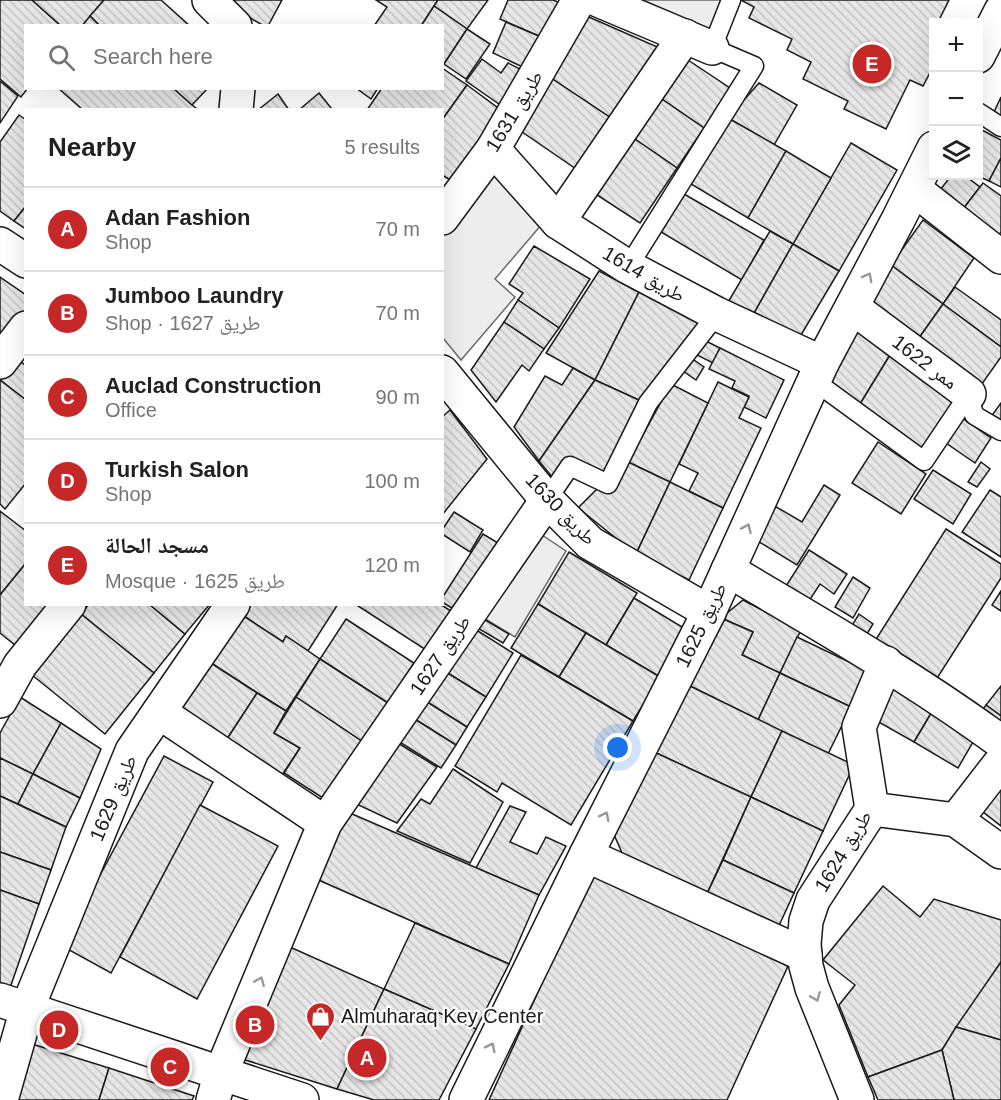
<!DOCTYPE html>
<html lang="en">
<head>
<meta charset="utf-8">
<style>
	:root { --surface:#fff; --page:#f2f2f2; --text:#202124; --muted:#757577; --line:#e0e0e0; --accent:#c62828 }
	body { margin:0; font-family:Helvetica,"Noto Naskh Arabic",sans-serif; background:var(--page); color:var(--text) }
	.controls { position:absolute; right:18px; top:18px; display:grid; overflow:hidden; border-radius:0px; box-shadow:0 6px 24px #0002 }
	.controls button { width:54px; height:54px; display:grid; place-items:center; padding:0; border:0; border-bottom:2px solid var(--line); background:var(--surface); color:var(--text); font:30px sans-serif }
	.you { position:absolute; left:618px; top:748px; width:21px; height:21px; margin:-15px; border:4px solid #fff; border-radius:50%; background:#1a73e8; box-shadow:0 0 0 9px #1a73e833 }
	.badge { display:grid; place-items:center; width:39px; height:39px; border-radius:50%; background:var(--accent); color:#fff; font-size:20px; font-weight:700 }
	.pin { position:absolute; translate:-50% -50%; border:3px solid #fff; box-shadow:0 2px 6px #0006 }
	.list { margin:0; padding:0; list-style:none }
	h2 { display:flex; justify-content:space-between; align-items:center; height:78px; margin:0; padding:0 24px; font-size:26px }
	h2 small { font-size:20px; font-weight:400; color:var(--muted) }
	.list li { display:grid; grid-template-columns:39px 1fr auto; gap:18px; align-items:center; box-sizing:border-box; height:84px; padding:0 24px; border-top:2px solid var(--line) }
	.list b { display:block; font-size:22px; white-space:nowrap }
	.list p { margin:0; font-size:20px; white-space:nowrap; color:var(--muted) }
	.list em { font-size:20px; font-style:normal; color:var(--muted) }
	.icon { flex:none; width:33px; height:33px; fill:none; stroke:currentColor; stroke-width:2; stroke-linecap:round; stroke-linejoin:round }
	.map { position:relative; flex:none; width:1001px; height:1100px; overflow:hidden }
	.search { position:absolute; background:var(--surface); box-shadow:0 6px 24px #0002; left:24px; top:24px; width:420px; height:66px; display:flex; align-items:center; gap:15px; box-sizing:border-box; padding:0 21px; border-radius:0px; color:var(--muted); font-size:22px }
	.panel { position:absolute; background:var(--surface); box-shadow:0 6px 24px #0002; left:24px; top:108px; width:420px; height:498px; border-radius:0px }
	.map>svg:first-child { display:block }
	.built { fill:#ededed; stroke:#6a6a6a; stroke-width:1.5 }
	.building { fill:url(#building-back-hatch); stroke:#1a1a1a; stroke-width:1.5 }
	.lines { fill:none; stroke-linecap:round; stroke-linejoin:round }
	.service-casing { stroke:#1a1a1a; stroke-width:21 }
	.minor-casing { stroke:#1a1a1a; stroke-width:36 }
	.tertiary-casing { stroke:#1a1a1a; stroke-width:36 }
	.service { stroke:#fff; stroke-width:18 }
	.minor { stroke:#fff; stroke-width:33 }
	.tertiary { stroke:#fff; stroke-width:33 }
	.oneway { stroke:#989898 }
	.labels { text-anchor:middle; stroke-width:4.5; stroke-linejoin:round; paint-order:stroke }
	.street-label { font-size:20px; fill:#1a1a1a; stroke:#fff }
	.poi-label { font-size:20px; fill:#1a1a1a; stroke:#fff; text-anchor:start }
</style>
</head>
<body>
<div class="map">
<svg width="1001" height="1100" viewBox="0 0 1001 1100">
	<defs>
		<pattern id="building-back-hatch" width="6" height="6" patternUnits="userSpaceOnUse" patternTransform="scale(1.5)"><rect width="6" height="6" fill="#e6e6e6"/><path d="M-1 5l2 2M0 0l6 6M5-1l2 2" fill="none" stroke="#c5c5c5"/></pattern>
	</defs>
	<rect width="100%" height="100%" fill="#fff"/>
	<g class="built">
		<polygon points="638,0 726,0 712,35"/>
		<polygon points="492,171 542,224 495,279 515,297 461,360 443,338 442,230"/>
		<polygon points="536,531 566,551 515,637 477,614"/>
	</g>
	<g class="building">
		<polygon points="0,0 32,0 61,26 26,26 26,88 28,88 21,97 0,79"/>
		<polygon points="32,0 104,0 82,26 61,26"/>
		<polygon points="104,0 161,0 190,26 100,26 90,16"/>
		<polygon points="234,0 282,0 268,26 264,26 230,6"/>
		<polygon points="376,0 438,0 421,26 374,26 387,7"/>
		<polygon points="438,0 488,0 467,29 434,6"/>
		<polygon points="508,0 553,0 563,4 541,37 500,19"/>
		<polygon points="741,0 949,0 938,22 934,22 934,65 923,86 910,80 886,129 844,109 848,101 803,79 811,62 787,50 792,39 749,18 754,7"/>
		<polygon points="434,6 467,29 444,64 442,63 442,26 421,26"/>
		<polygon points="582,14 662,49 614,120 545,74"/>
		<polygon points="90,16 100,26 82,26"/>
		<polygon points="506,22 541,37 527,69 493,53"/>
		<polygon points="467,29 490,44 466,79 444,64"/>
		<polygon points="682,56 730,88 704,128 656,95"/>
		<polygon points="482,59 501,73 508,63 526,72 506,109 466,81"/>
		<polygon points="442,68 467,85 442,120 442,110 367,110 382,88 442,88"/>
		<polygon points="545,74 614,120 579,171 515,127"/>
		<polygon points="0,81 18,96 0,123"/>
		<polygon points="759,83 797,105 774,145 728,118"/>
		<polygon points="467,85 505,113 455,183 442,175 442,120"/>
		<polygon points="58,88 173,88 198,110 83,110"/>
		<polygon points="173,88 208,88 192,105"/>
		<polygon points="356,88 378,88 371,99"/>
		<polygon points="319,93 331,108 329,110 299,110"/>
		<polygon points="278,94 289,110 258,110"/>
		<polygon points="656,95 704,128 677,168 629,135"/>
		<polygon points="1001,97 1001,116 994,112"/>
		<polygon points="19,115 26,120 26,206 14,221 0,211 0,142"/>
		<polygon points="728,118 786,151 748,218 691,184"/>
		<polygon points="980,129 1001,140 1001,158 989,181 978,176"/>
		<polygon points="629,135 677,168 640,223 591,191"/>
		<polygon points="851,143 897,170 839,271 793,244"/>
		<polygon points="786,151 831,178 793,244 748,218"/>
		<polygon points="1001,158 1001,187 989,181"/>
		<polygon points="951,176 965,176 980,187 960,213 936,195"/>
		<polygon points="983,183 1001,196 1001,232 992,244 960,213"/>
		<polygon points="684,194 764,240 742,280 661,232"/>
		<polygon points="26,206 26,229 14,221"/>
		<polygon points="923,220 974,258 943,304 891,265"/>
		<polygon points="770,231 793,244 753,315 727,304"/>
		<polygon points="793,244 839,271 801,335 753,315"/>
		<polygon points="534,246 590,279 559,328 518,300 523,293 509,284"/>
		<polygon points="891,265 943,304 914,345 863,306"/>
		<polygon points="599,271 639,292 595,380 546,353"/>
		<polygon points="0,277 26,295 26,311 0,344"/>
		<polygon points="955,287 1001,320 1001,347 943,304"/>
		<polygon points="639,292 703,319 641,401 595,380"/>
		<polygon points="518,300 559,328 544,349 504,322"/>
		<polygon points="943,304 1001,347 1001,357 977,391 914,345"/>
		<polygon points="504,322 544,349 529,371 522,365 496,402 471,370"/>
		<polygon points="858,324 893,350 860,404 826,380"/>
		<polygon points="704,340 720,348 713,363 697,355"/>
		<polygon points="720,348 784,380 766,418 744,407 749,396 732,388 735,381 709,369"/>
		<polygon points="893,350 959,400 921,450 860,404"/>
		<polygon points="17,358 26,366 26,400 0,380"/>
		<polygon points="691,358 704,367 696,380 683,371"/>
		<polygon points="573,368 595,380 539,461 514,427 545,376 562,385"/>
		<polygon points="0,380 26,400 26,483 5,509 0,504"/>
		<polygon points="595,380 641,401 606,475 569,457 553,478 539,461"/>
		<polygon points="718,382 749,397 739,418 761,428 723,508 689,491 698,473 679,464"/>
		<polygon points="671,384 708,403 670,482 628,462"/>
		<polygon points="1001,403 1001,425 990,418"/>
		<polygon points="450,410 487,459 442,515 442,417"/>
		<polygon points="962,418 991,438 975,463 946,443"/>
		<polygon points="878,442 926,474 901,514 852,483"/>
		<polygon points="628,462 670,482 636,554 578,508 598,488 609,493"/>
		<polygon points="981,462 990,469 977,487 968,482"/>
		<polygon points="933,470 971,494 953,524 914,499"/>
		<polygon points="670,482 723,508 689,580 636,554"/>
		<polygon points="824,485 840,495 797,565 756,540 773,505 802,522"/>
		<polygon points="990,490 1001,497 1001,557 962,532"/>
		<polygon points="0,511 26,531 26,563 0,595"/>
		<polygon points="454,512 483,530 470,552 442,534 442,530"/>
		<polygon points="946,529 1001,564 1001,578 934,683 873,644"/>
		<polygon points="483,534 503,546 460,613 442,602 442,598"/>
		<polygon points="809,550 847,574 834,594 820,584 809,601 786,586"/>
		<polygon points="569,552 637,593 606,645 538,604"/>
		<polygon points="26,563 26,604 54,604 20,649 0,633 0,595"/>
		<polygon points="853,577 870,588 853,618 835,607"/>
		<polygon points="1001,591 1001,611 992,605"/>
		<polygon points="634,598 687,630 660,677 606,645"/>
		<polygon points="743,600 801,630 780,673 742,655 753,632 721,618"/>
		<polygon points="89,604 149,604 185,634 154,673 81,614"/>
		<polygon points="149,604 210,604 185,634"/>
		<polygon points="252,604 338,604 308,651 286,636 283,642 242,615"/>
		<polygon points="355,604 440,604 451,611 426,650"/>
		<polygon points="538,604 586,633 559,677 511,648"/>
		<polygon points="81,614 154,673 105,734 32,675"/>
		<polygon points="859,614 873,624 861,644 846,635"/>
		<polygon points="242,615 283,642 286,636 320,659 286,711 211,663"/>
		<polygon points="482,618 509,634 503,643 476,627"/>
		<polygon points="721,618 753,632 742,655 780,673 758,720 686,684"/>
		<polygon points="346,619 414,663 388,703 320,659"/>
		<polygon points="470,626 513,653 486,697 443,670"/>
		<polygon points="586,633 660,677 633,721 559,677"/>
		<polygon points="797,637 868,671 851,707 780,673"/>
		<polygon points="521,655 633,721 571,825 502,783 497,792 455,766"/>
		<polygon points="320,659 388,703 363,742 296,697"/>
		<polygon points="211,663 257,693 225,742 179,712"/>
		<polygon points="443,670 486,697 467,727 424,700"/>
		<polygon points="780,673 851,707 828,754 758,720"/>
		<polygon points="686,684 782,731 751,797 652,751"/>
		<polygon points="1001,686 1001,716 986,705"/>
		<polygon points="894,687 933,710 914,742 875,720"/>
		<polygon points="257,693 286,711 274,733 300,748 280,778 225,742"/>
		<polygon points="20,697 61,723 33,774 0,758 0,733"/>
		<polygon points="296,697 363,742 326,800 284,773 300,748 274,733"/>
		<polygon points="424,700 467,727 456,745 413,718"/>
		<polygon points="986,705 1001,716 1001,737 976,718"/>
		<polygon points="933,710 977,735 958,768 914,742"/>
		<polygon points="413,718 456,745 441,768 398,741"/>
		<polygon points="61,723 101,749 80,798 33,774"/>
		<polygon points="782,731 854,765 823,831 751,797"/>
		<polygon points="393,740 437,767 397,823 350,801"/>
		<polygon points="652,751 751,797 705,898 626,862 612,830"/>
		<polygon points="164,756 213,782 111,973 62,946"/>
		<polygon points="0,758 33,774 18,804 0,796"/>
		<polygon points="453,769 503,802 470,863 397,831 421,799 430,804"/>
		<polygon points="33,774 80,798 66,827 18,804"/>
		<polygon points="1001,777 1001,826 978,808"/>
		<polygon points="0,796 66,827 51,870 0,852"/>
		<polygon points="751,797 823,831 794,893 723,860"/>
		<polygon points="200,805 278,846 197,999 120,957"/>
		<polygon points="510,806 526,812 510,842 537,854 546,837 566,846 539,895 476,868"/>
		<polygon points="343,810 539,895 509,964 314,878"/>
		<polygon points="0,852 51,870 39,904 0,890"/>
		<polygon points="723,860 794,893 776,932 705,898"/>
		<polygon points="591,875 788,966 727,1100 489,1100"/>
		<polygon points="883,886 920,917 934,899 1001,920 1001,962 942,1050 868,1077 839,1005 855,985 823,960"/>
		<polygon points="0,890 39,904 10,988 0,985"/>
		<polygon points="415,923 509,964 476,1029 384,989"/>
		<polygon points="281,943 384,989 337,1089 239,1058"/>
		<polygon points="1001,962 1001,1040 956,1027"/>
		<polygon points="384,989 476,1029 439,1100 374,1100 337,1089"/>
		<polygon points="956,1027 1001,1040 1001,1100 954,1100 942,1050"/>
		<polygon points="32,1044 109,1068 99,1100 14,1100"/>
		<polygon points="942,1050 954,1100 878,1100 868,1077"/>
		<polygon points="109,1068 194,1096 192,1100 99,1100"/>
	</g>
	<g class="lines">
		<defs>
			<g id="service">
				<polyline points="978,112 1001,127"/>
				<polyline points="628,267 754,66 712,48 731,0"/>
				<polyline points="813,380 924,461 969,394"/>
				<polyline points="969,394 974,415 1001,431"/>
				<polyline points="547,500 570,466 608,484 648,403 717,314"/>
			</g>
			<g id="minor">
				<polyline points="209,0 235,26"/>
				<polyline points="598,0 712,48"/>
				<polyline points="978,56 1001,11"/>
				<polyline points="236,110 238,88"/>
				<polyline points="493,149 558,222 628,267 717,314 822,363"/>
				<polyline points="914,189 1001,257"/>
				<polyline points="442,218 493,149 579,0"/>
				<polyline points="558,222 685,36"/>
				<polyline points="0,244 26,261"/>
				<polyline points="852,307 969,394"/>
				<polyline points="0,362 26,328"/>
				<polyline points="442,372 547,500 590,543 709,612"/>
				<path d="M728,570C821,625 914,678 1001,742"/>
				<polyline points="0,701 20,665 69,604"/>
				<polyline points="159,712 325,823"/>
				<polyline points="872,809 956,820 1001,852"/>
				<polyline points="956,820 1001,762"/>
				<polyline points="586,855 805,955"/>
				<polyline points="1,1100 27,1009 132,751 233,604"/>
				<polyline points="213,1100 221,1073 325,823 547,500"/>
				<polyline points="466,1100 586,855 709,612 822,363 898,220 934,148"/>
				<polyline points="857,1100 812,988 806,966 804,944 806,921 813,900 872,809 859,727 886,663"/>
			</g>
			<polyline id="tertiary" points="0,1000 302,1100"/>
		</defs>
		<use href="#service" class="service-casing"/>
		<use href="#minor" class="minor-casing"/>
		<use href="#tertiary" class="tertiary-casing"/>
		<use href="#service" class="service"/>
		<use href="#minor" class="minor"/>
		<use href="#tertiary" class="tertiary"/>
	</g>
	<defs><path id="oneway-chevron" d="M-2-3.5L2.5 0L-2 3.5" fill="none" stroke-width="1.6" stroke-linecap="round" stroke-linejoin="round" transform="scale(1.5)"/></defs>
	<g class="oneway">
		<use href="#oneway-chevron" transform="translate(868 277) rotate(-62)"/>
		<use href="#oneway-chevron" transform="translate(747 528) rotate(-66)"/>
		<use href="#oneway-chevron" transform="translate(605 816) rotate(-63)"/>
		<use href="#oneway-chevron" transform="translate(260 981) rotate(-67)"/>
		<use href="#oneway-chevron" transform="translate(816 997) rotate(68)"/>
		<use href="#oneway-chevron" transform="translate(491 1047) rotate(-64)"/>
	</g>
	<defs>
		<symbol id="shop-pin" viewBox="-11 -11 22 30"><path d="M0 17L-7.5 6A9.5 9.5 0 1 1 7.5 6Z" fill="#c62828" stroke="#fff"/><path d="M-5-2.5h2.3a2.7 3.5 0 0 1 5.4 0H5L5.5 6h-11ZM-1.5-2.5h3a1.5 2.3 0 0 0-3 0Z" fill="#fff"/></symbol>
	</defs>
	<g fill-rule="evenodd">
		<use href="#shop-pin" x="304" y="1000" width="33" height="45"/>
	</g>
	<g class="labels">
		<g class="street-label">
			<text transform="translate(514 111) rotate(-59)" y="7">طريق 1631</text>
			<text transform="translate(644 274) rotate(30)" y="7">طريق 1614</text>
			<text transform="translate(925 362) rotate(37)" y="7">ممر 1622</text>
			<text transform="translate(561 509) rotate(46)" y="7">طريق 1630</text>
			<text transform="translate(701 625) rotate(-64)" y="7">طريق 1625</text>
			<text transform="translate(440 655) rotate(-56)" y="7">طريق 1627</text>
			<text transform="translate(113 798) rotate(-67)" y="7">طريق 1629</text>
			<text transform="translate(843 851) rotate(-59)" y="7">طريق 1624</text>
		</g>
		<g class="poi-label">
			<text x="341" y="1023">Almuharaq Key Center</text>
		</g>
	</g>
</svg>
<div class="controls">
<button>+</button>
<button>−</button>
<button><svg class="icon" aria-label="layers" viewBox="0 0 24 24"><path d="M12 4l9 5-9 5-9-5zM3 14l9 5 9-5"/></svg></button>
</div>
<div class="you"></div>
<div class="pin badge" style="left:367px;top:1058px">A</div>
<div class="pin badge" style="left:255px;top:1025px">B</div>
<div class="pin badge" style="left:170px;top:1067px">C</div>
<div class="pin badge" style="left:59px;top:1030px">D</div>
<div class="pin badge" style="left:872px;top:64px">E</div>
<div class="search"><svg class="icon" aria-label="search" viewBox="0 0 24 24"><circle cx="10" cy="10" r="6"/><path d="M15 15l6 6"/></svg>Search here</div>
<section class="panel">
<h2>Nearby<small>5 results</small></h2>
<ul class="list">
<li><span class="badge">A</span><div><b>Adan Fashion</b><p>Shop</p></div><em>70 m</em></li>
<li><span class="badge">B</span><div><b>Jumboo Laundry</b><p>Shop · طريق 1627</p></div><em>70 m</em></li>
<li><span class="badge">C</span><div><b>Auclad Construction</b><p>Office</p></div><em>90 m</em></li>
<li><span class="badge">D</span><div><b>Turkish Salon</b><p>Shop</p></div><em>100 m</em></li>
<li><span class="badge">E</span><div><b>مسجد الحالة</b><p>Mosque · طريق 1625</p></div><em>120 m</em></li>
</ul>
</section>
</div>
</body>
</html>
